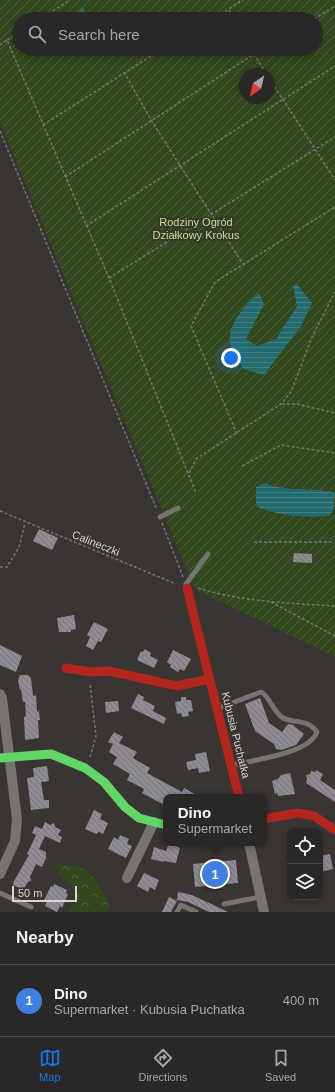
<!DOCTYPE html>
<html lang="en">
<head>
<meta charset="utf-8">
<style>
	:root { --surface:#2a2826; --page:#32302e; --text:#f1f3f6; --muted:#a5a6a7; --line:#464443; --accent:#1a73e8 }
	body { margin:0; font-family:Arial,sans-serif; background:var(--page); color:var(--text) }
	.controls { position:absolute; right:12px; bottom:12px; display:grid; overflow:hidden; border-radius:8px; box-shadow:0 2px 6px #0003 }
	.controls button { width:36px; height:36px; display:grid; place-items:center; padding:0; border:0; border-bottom:1px solid var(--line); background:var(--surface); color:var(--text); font:20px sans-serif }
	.compass { position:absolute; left:239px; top:68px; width:36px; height:36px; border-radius:50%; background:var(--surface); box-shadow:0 2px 6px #0003; rotate:214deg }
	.scale { position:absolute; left:12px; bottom:10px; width:65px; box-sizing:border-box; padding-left:4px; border:2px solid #d9d5d2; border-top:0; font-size:11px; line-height:14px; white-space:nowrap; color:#d9d5d2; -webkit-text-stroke:3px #3b3430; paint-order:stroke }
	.you { position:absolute; left:231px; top:358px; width:14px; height:14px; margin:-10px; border:3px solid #fff; border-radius:50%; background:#1a73e8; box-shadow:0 0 0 6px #1a73e833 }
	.badge { display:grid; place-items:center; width:26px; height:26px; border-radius:50%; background:var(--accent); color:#fff; font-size:13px; font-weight:700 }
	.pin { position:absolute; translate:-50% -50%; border:2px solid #fff; box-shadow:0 1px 4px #0006 }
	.popup { position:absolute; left:163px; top:794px; width:104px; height:52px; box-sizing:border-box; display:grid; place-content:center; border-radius:8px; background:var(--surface); filter:drop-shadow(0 1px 3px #0005); font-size:13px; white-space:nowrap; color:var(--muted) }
	.popup b { font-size:15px; color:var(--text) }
	.popup::after { content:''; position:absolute; left:50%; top:100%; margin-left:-8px; border:8px solid transparent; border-top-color:var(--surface) }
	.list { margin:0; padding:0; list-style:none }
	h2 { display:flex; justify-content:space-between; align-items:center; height:52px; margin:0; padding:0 16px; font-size:17px }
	h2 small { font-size:13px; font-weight:400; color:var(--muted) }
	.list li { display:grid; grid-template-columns:26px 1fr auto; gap:12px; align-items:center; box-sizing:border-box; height:72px; padding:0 16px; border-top:1px solid var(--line) }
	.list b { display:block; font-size:15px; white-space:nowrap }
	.list p { margin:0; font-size:13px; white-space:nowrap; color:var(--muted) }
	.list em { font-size:13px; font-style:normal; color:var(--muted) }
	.icon { flex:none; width:22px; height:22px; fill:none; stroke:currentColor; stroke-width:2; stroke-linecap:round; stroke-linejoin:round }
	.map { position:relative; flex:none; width:335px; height:912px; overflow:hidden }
	.search { position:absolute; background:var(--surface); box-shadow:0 2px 6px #0003; left:12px; right:12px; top:12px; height:44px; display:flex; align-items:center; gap:10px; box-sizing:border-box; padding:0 14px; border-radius:22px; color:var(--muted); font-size:15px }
	.sheet { height:124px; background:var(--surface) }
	nav { display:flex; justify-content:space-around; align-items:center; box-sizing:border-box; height:56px; border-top:1px solid var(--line); background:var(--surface); font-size:11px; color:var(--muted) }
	nav a { display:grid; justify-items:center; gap:2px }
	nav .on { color:var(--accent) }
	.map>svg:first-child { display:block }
	.forest { fill:url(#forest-crowns) }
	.garden { fill:url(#garden-furrows); fill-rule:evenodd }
	.water { fill:url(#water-rules) }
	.building { fill:url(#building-back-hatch) }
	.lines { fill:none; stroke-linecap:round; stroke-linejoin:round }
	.path { stroke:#757371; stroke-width:1.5; stroke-dasharray:3 2; stroke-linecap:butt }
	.lane { stroke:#767371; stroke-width:5 }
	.street { stroke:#767371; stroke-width:10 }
	.fast { stroke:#63d668; stroke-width:9 }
	.jam { stroke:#b3261e; stroke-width:9 }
	.labels { text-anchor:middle; stroke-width:4; stroke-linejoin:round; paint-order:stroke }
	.park-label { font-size:11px; fill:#afec7e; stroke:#3b3430 }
	.street-label { font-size:11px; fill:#d9d5d2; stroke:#3b3430 }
</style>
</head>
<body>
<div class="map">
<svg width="335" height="912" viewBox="0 0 335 912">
	<defs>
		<pattern id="forest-crowns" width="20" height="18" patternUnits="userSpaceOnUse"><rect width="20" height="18" fill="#31481c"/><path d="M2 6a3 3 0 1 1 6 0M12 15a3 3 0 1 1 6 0" fill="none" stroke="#4e623c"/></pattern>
		<pattern id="garden-furrows" width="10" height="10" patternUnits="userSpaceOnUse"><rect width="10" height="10" fill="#31481c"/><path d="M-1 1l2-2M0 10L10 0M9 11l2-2" fill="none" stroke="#4e623c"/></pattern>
		<pattern id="water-rules" width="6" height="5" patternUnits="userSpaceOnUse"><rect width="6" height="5" fill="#246b6f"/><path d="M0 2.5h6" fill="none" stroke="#437f83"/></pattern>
		<pattern id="building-back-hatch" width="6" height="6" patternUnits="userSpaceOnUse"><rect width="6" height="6" fill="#8e8b94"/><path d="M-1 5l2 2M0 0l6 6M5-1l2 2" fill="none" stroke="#77747a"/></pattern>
	</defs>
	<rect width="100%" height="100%" fill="#383533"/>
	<polygon class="forest" points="57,864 81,867 95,878 110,907 107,912 69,912 79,890 58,876"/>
	<path class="garden" d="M0,0H335V657L195,589L0,122ZM19,19H316V49H19ZM245,74H269V98H245Z"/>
	<g class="water">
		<polygon points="83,8 90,19 70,19 69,15"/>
		<path d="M297,284L312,303L301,326L264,375L244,369C240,363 235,356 232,350C223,328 244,306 259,293L264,304L246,339L257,346L276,339L297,306L293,286Z"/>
		<path d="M264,483C290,493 310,486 335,493L333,510L329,516C304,518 278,516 256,506V487Z"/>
	</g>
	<g class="building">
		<polygon points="39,529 58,538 52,550 33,541"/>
		<polygon points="294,553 312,554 312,563 293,562"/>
		<polygon points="74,615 76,629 71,630 71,632 59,632 57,618"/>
		<polygon points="94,622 108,629 101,642 98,641 93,650 86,646 90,637 87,635"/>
		<polygon points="0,645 22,656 16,672 0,665"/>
		<polygon points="145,649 151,653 150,656 158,660 154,668 137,660 141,651 143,652"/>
		<polygon points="173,650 191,659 184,671 180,669 178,672 170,667 171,665 167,662"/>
		<polygon points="20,675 28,675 31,678 33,696 36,695 37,712 39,711 40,720 38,720 39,738 25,740 24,717 26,716 25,702 23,702 21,689 20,690 18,680"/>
		<polygon points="138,694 144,697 143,700 155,706 153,711 166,718 164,724 131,708"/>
		<polygon points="181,697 186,697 186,700 191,700 193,711 188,712 189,716 182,717 181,713 177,714 175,702 181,701"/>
		<polygon points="260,698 269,723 282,732 288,724 293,725 304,734 296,745 281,750 276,749 274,744 255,731 245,704"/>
		<polygon points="118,701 119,711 106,713 105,702"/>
		<polygon points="114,732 123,737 119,743 137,752 133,758 150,768 147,773 182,792 184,788 200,797 166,797 166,806 142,793 144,789 127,780 130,774 113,764 117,757 109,752 113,744 108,742"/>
		<polygon points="206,752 210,771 199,773 198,768 188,770 186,762 196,760 195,754"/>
		<polygon points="47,766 49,781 41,782 44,800 49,800 49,808 31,810 27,778 34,777 33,768"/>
		<polygon points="316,770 323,774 320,780 335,790 335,802 306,783 307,779 306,775 310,774 311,771 315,772"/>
		<polygon points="290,773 295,794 278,796 277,793 275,794 272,781 278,779 281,775"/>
		<polygon points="94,810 102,814 100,819 108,823 103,834 99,832 96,834 85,829"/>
		<polygon points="45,822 50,825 54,823 55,827 61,830 58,835 62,837 60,843 45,836 39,849 46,852 46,858 42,867 36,864 30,877 31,881 28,882 23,890 13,885 14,881 29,855 27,854 36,835 32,833 35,826 42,829"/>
		<polygon points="120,835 129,839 127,844 132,846 126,858 108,849 114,837 118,840"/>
		<polygon points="169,843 180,848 176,863 164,861 164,862 151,859 154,847 166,851"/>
		<polygon points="330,854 333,869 320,872 320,856"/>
		<polygon points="236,860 238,883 195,887 193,864"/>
		<polygon points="144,873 159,880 155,890 150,887 148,892 137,886"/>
		<polygon points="54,884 67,890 66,893 68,894 62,908 60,906 57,912 45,906 47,901 44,900 51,886 53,887"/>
		<polygon points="178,892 192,895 228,912 209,912 188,902 177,900"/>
		<polygon points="169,897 177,901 171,912 162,912"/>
	</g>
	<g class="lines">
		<g class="path">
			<polyline points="229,10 234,19"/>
			<polyline points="40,19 70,0"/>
			<polyline points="212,19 243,0"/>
			<polyline points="314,19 335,6"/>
			<polyline points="7,40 19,32"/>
			<polyline points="0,45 7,40 109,278 196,493"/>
			<polyline points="263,49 254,54 266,74"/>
			<polyline points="124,72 151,120 243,264"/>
			<polyline points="269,78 335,180"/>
			<polyline points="43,125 162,49"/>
			<polyline points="0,131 157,510"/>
			<polyline points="65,177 254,54 251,49"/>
			<polyline points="86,226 335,66"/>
			<polyline points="109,278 335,137"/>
			<polyline points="282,404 297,404 335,413"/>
			<polyline points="237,434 191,326 215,282 335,207"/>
			<polyline points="242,466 281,445 335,453"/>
			<polyline points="189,473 196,459 281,404 291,392 312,337 335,292"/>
			<polyline points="0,511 176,584"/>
			<polyline points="162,523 183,577"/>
			<polyline points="254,542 335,542"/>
			<polyline points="0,567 7,567 19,547 25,523"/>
			<path d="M198,588C242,602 290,603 335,606"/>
			<polyline points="271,602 335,636"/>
			<polyline points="90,757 96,736 90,684"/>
		</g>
		<g class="lane">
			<polyline points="160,517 178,508"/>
			<polyline points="186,584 208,554"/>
			<path d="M219,708L261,692C269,695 273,712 283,718C295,724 307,718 317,732C309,754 253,760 232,765"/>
			<polyline points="0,893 31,907"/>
			<polyline points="224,904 260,897"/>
			<polyline points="177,912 181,905 196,912"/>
		</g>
		<g class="street">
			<polyline points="0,694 2,698 17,819 15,841 0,874"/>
			<polyline points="249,843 264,912"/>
			<polyline points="127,878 154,822"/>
		</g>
		<polyline class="fast" points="0,758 51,754 85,768 104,782 125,807 139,818 166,825"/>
		<g class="jam">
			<polyline points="187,588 239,797"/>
			<polyline points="66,668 91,672 109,671 177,686 209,679"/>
			<polyline points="264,819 298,813 314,816 335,830"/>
		</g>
	</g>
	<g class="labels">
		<g class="park-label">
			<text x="196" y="226">Rodziny Ogród<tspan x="196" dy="13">Działkowy Krokus</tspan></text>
		</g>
		<g class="street-label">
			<text transform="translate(96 543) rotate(22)" y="4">Calineczki</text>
			<text transform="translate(236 735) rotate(76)" y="4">Kubusia Puchatka</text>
		</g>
	</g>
</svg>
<div class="controls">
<button><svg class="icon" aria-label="locate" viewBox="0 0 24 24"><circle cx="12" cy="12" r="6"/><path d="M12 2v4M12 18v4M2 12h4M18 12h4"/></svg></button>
<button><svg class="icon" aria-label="layers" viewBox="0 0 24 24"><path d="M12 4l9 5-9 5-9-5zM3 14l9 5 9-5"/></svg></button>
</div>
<svg class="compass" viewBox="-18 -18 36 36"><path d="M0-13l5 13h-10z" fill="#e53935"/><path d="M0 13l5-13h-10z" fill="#a5a6a7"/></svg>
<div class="scale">50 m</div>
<div class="you"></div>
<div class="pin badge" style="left:215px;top:874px;background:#3f7fe0">1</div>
<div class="popup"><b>Dino</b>Supermarket</div>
<div class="search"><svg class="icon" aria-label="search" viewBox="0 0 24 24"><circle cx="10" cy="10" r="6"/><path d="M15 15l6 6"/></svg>Search here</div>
</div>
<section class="sheet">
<h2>Nearby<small></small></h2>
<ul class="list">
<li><span class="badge" style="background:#3f7fe0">1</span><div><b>Dino</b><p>Supermarket · Kubusia Puchatka</p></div><em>400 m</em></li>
</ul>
</section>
<nav>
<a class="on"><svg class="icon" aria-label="map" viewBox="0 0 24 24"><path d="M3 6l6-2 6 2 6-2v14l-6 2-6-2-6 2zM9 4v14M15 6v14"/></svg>Map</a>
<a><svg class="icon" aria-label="directions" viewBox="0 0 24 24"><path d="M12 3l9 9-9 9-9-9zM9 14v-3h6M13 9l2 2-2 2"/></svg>Directions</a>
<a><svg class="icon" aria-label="saved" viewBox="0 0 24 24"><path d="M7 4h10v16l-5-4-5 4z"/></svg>Saved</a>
</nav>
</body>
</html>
